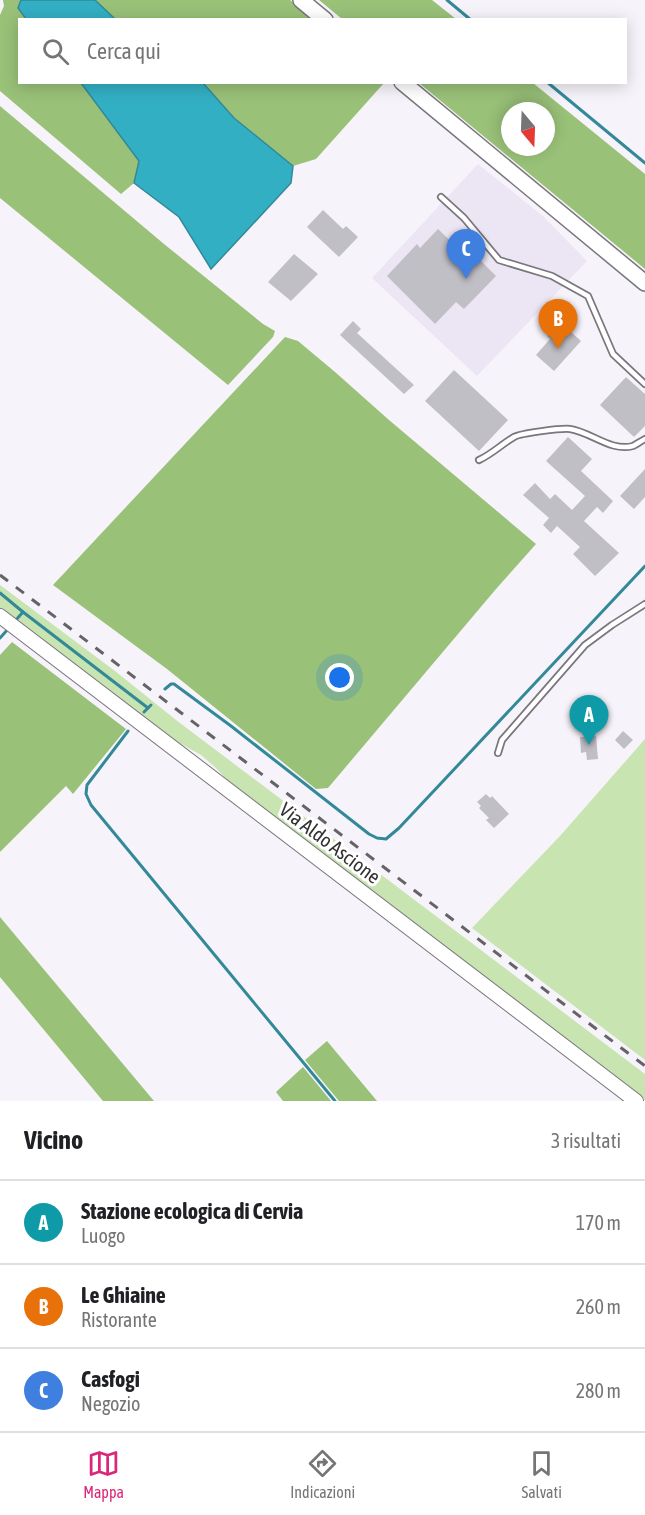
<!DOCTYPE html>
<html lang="it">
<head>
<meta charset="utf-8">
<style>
	:root { --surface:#fff; --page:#f2f2f2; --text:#202124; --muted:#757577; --line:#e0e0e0; --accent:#db2777 }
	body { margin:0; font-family:"Asap Condensed",sans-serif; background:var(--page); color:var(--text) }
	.compass { position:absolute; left:501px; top:102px; width:54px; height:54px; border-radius:50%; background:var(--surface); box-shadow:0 3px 15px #0003; rotate:161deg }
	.you { position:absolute; left:340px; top:678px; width:21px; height:21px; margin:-15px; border:4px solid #fff; border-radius:50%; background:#1a73e8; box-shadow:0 0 0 9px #1a73e833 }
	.badge { display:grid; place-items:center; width:39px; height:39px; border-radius:50%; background:var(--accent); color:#fff; font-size:20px; font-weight:700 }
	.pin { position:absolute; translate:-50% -50px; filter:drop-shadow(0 2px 3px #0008) }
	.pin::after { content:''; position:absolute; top:32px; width:21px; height:18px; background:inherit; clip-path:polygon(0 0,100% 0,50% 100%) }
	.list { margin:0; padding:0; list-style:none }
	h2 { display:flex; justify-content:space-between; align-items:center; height:78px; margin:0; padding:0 24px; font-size:26px }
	h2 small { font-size:20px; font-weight:400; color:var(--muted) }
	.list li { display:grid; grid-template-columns:39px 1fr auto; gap:18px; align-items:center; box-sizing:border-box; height:84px; padding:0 24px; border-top:2px solid var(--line) }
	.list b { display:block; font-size:22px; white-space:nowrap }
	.list p { margin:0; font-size:20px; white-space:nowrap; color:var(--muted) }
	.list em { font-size:20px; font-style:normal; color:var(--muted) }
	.icon { flex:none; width:33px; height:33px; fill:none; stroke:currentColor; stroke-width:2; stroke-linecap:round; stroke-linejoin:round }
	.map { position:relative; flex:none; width:645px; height:1101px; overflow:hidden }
	.search { position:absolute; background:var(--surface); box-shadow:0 3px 15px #0003; left:18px; right:18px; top:18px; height:66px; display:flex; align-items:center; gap:15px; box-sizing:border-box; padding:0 21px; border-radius:0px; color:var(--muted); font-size:22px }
	.sheet { height:330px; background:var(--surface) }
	nav { display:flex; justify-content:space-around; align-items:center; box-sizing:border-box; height:84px; border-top:2px solid var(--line); background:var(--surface); font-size:16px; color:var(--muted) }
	nav a { display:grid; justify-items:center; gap:3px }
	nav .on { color:var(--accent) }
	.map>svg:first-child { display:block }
	.built { fill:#ece5f3 }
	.green { fill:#c7e4b1 }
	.forest { fill:#99c178; fill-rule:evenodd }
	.water { fill:#33afc4; stroke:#338998; stroke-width:1.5 }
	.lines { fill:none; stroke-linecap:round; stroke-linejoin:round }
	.stream { stroke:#338998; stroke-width:3 }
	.building { fill:#c1bfc6 }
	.lane-casing { stroke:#79767c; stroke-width:8 }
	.secondary-casing { stroke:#79767c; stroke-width:16 }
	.primary-casing { stroke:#79767c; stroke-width:18 }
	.lane { stroke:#fff; stroke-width:4.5 }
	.secondary { stroke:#fff; stroke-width:14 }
	.primary { stroke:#fff; stroke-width:15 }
	.rail { stroke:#656366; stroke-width:3; stroke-dasharray:10 10; stroke-linecap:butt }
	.labels { text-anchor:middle; stroke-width:6; stroke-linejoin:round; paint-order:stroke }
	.street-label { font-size:20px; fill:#323133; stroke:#fff }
</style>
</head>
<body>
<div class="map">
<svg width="645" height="1101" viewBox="0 0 645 1101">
	<rect width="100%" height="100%" fill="#f7f3fa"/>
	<polygon class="built" points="478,164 544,217 587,261 477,376 372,278"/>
	<g class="green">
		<polygon points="0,585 115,671 176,720 645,1074 645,1100 231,784 215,767 201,755 167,736 0,609"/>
		<polygon points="645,739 645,1060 472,928 560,836"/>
	</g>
	<g class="forest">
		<polygon points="3,0 21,0 18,8 26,19 20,20 20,82 81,83 139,161 134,183 121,194 0,91 0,15 4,6"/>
		<polygon points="95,0 290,0 314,19 115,19"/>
		<polygon points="319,0 432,0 456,19 342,19"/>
		<polygon points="203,83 384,83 316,159 293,166 234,118"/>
		<path d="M419,83H533L645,174V269ZM510,111H546V147H510Z"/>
		<polygon points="0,106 164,244 263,324 275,331 273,337 228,385 0,198"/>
		<polygon points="285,337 298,341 335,372 389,420 536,544 496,589 328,788 316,789 167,669 53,585"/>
		<polygon points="12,642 126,729 73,794 66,786 0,852 0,655"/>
		<polygon points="0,917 5,923 154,1101 103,1101 0,977"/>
		<polygon points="327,1041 377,1101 339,1101 305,1060"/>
		<polygon points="303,1067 331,1101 283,1101 276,1092"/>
	</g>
	<g class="water">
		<polygon points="21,0 95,0 115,19 26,19 18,8"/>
		<polygon points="81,83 203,83 234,118 293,166 291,183 211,269 179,217 134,183 139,161"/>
	</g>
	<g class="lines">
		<g class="stream">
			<polyline points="447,0 471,20"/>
			<polyline points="547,82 645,163"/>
			<polyline points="0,593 23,612"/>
			<polyline points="15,621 23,612 148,708"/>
			<polyline points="0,638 9,628"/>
			<polyline points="165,689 171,684 174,684 231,726 369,834 377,838 386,839 399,828 645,566"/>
			<polyline points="144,712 151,705"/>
			<polyline points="128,731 87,785 86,794 91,805 335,1101"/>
		</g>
	</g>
	<g class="building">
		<polygon points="323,210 343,229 346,226 358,237 339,257 307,227"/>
		<polygon points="438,229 468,258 469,257 474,262 478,258 496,276 464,309 456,302 435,324 387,276 417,244 420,248"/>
		<polygon points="294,254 318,274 291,301 268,282"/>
		<polygon points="353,321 361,329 357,333 414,385 404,394 340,335"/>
		<polygon points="560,322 581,341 554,371 536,355 550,339 547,336"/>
		<polygon points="454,370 508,420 479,451 425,401"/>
		<polygon points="626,377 645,394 645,426 634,437 600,405"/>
		<polygon points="568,437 592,459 581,471 613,501 603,513 597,507 584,521 619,553 595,576 573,554 580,547 557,526 551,533 543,525 549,518 523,495 535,483 550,499 555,494 572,510 585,496 546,461"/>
		<polygon points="645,469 645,497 634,509 620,496"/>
		<polygon points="623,731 633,740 624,749 615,740"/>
		<polygon points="596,736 598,759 587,760 586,752 581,753 580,737"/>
		<polygon points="486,794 490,798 492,796 509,814 494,828 486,820 489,818 479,808 481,806 477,802"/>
	</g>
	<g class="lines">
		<defs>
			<g id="lane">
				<polyline points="441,197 464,218 499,260 552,276 588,296 613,354 645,384"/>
				<path d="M479,460C492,454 502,444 514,437C521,433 562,428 570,429C591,432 611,452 633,446C637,444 641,441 645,439"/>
				<polyline points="498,753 502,740 585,645 612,625 645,604"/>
			</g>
			<polyline id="secondary" points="0,616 636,1101"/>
			<g id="primary">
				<polyline points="301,0 325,20"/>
				<polyline points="402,82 645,283"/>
			</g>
		</defs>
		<use href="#lane" class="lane-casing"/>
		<use href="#secondary" class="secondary-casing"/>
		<use href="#primary" class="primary-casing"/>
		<use href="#lane" class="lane"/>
		<use href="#secondary" class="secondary"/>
		<use href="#primary" class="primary"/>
		<polyline class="rail" points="0,575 645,1066"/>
	</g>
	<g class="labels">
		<g class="street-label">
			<text transform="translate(330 843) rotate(37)" y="7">Via Aldo Ascione</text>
		</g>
	</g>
</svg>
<svg class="compass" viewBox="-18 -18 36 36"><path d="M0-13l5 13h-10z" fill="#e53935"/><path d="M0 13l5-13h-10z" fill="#757577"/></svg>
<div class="you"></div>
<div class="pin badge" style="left:589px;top:745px;background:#0f9aa8">A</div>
<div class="pin badge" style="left:558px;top:349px;background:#e8710a">B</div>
<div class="pin badge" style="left:466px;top:279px;background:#3f7fe0">C</div>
<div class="search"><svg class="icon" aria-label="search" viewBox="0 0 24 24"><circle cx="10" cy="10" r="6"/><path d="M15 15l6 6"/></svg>Cerca qui</div>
</div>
<section class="sheet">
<h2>Vicino<small>3 risultati</small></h2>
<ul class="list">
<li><span class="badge" style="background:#0f9aa8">A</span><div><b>Stazione ecologica di Cervia</b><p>Luogo</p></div><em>170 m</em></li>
<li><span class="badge" style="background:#e8710a">B</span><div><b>Le Ghiaine</b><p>Ristorante</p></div><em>260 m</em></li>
<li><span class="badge" style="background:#3f7fe0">C</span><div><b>Casfogi</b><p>Negozio</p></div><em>280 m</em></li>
</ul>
</section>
<nav>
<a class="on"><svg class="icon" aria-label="map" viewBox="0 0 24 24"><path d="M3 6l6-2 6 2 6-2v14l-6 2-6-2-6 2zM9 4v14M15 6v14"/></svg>Mappa</a>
<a><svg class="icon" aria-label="directions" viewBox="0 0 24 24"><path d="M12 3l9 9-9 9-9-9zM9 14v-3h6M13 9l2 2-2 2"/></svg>Indicazioni</a>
<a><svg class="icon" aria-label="saved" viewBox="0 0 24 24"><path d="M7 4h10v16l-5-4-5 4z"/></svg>Salvati</a>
</nav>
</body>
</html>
